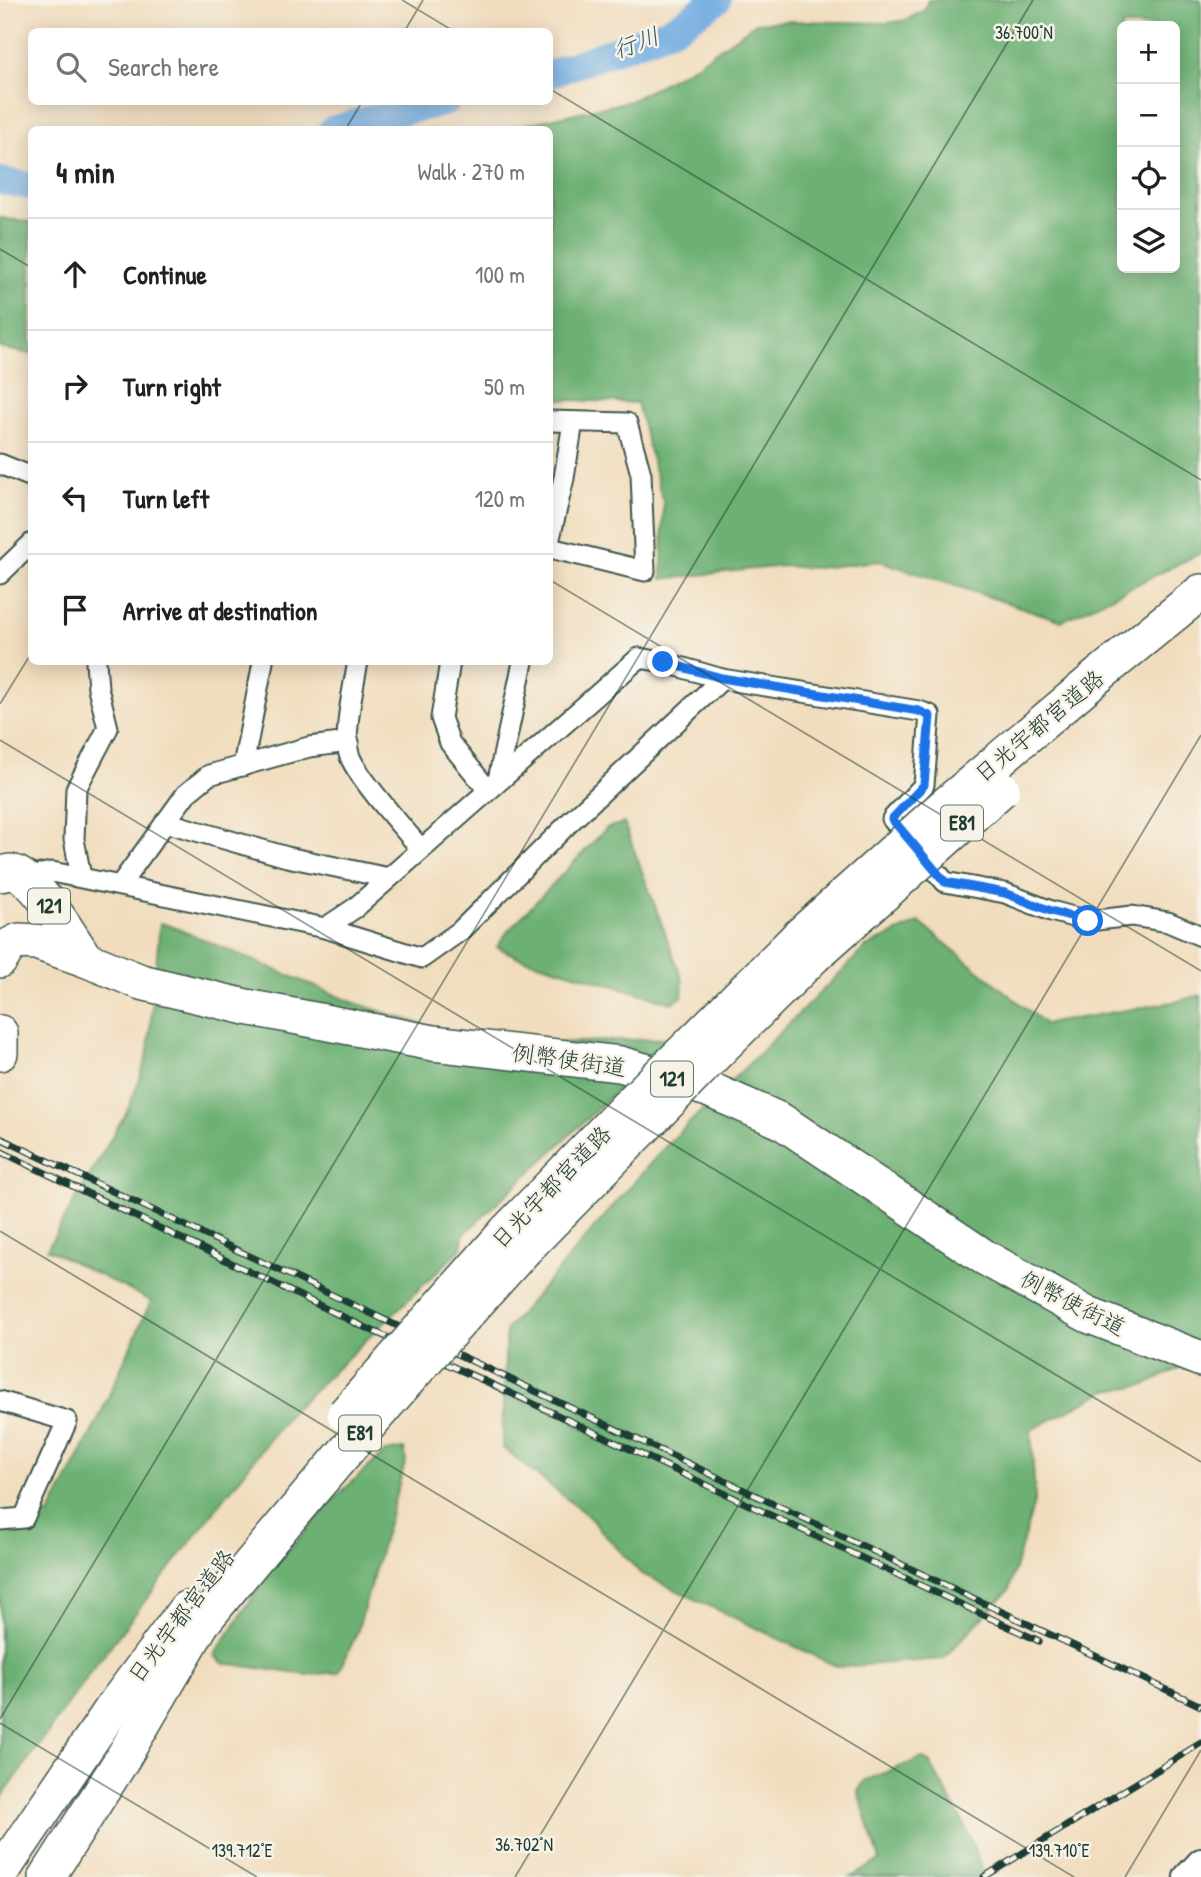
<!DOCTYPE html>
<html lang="en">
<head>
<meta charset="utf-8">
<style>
	:root { --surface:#fff; --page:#f2f2f2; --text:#202124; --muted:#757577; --line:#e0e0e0 }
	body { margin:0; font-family:"Patrick Hand","Klee One",sans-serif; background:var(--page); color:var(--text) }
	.controls { position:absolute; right:21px; top:21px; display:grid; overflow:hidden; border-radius:10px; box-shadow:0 4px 18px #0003 }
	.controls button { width:63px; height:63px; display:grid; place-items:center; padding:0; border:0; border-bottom:2px solid var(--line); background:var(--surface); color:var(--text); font:35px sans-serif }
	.stop { position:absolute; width:21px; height:21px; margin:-16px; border:5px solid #1a73e8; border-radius:50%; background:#fff }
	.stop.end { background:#1a73e8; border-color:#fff; box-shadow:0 2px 7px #0008 }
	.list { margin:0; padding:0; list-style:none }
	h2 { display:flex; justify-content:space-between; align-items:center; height:91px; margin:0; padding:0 28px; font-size:30px }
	h2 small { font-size:23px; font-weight:400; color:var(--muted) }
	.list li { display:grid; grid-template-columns:46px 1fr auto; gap:21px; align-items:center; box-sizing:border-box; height:112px; padding:0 28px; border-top:2px solid var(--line) }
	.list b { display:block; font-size:26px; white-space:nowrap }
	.list em { font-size:23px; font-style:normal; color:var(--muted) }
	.icon { flex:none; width:38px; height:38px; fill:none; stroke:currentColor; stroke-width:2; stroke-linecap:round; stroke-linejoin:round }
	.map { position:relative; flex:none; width:1201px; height:1877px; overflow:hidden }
	.search { position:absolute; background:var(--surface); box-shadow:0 4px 18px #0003; left:28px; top:28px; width:525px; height:77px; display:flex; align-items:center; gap:18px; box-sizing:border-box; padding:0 24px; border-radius:10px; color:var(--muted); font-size:26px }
	.panel { position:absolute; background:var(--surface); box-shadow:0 4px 18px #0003; left:28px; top:126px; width:525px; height:539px; border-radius:10px }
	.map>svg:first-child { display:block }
	.forest { fill:#6cb073; stroke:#467654; stroke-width:2; fill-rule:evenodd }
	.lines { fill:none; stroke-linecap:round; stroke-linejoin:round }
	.river { stroke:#70abe1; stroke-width:28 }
	.street-casing { stroke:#3e5549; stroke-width:23 }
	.secondary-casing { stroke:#3e5549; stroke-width:30 }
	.highway-casing { stroke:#3e5549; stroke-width:38 }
	.street { stroke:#fff; stroke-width:19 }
	.secondary { stroke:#fff; stroke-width:26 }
	.highway { stroke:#fff; stroke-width:35 }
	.rail-casing { stroke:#1f3d34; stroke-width:7 }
	.rail { stroke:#f7f3e8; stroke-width:4.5; stroke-dasharray:13; stroke-linecap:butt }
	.highway-bridge-casing { stroke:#3e5549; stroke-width:38; stroke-linecap:butt }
	.highway-bridge { stroke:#fff; stroke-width:35 }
	.route { stroke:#1a73e8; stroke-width:9 }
	.ticks { fill:none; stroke:#1f3d34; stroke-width:2; stroke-opacity:0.45 }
	.labels { text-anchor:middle; stroke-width:5; stroke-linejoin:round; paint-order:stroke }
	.shield { fill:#f7f3e8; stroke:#60746a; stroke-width:2 }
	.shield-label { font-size:21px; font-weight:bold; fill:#1f3d34 }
	.street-label { font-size:23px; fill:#1f3d34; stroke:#f7f3e8 }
	.water-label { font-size:24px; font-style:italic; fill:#33585f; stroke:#f7f3e8 }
	.ticks-label { font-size:18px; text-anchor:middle; fill:#1f3d34; stroke:#f7f3e8; stroke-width:5; stroke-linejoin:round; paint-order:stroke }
</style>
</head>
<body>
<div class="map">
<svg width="1201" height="1877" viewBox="0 0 1201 1877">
	<rect width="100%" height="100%" fill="#f7f3e8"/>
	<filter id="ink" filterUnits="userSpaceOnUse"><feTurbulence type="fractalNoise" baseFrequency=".0143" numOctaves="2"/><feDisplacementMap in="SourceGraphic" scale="14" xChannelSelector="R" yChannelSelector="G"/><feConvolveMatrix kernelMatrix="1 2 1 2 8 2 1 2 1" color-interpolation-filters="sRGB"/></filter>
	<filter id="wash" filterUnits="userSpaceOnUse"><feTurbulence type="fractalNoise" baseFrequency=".00686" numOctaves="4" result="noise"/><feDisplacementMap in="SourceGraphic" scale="28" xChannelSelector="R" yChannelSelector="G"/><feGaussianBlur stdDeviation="1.57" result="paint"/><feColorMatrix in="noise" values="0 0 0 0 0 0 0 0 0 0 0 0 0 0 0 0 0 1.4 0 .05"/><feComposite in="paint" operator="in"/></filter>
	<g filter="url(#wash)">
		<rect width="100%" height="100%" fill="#f1ddbe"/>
		<g class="forest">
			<path d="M928,0H1201V553L1062,621L880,561L817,568L782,566L662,579L663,502L637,403L550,399V130L505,129L630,101L693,67L756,23L787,21L888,23L906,20L925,10ZM1122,26H1175V268H1122Z"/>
			<polygon points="0,218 31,222 31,354 0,348"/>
			<polygon points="624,823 683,981 682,997 672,1003 518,957 497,947 508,931 607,828"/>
			<polygon points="919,922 1045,1024 1173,1002 1201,995 1201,1357 1146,1385 1107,1390 1031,1430 1035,1499 1009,1590 943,1659 838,1667 640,1573 588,1516 502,1447 506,1330 662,1150 866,947"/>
			<polygon points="160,923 171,926 352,1002 461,1037 464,1047 673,1038 463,1235 461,1249 290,1413 91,1671 0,1800 0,1523 49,1515 98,1420 151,1301 47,1249 128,1109 139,1081 148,1052"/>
			<polygon points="404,1449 406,1459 357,1633 339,1672 306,1675 223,1663 214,1656 269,1572 339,1494 385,1452"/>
			<polygon points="922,1758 930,1763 966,1828 985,1877 851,1877 880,1860 858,1792 864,1781"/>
		</g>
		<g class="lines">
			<g class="river">
				<polyline points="550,74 673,29 717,0"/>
				<polyline points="332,130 385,115 446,102"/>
				<polyline points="0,181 32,186"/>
			</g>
		</g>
	</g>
	<g filter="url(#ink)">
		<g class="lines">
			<defs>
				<g id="street">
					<polyline points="550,421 627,423 641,474 645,571 550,548"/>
					<polyline points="0,464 32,477"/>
					<polyline points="550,538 564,478 573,422"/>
					<polyline points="0,574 32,543"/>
					<path d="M358,662C354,683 343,733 349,754C355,775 405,830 421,849"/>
					<polyline points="450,662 441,718 450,743 488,790"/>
					<polyline points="243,766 263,662"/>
					<polyline points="498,780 523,662"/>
					<polyline points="165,822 287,857 389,878"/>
					<polyline points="81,877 74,839 76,789 108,728 98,688 96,662"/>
					<polyline points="28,882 41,874 52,872 325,928 355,908 639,658 663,662 722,679 919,711 930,715 924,785 892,819 945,882 1005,893 1051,911 1088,921 1132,916 1168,922 1201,936"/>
					<polyline points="120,885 186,794 209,775 309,747 349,742"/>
					<polyline points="325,928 422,958 460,931 570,822 722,679"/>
					<polyline points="0,1401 67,1421 24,1518 0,1520"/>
				</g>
				<polyline id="secondary" points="1187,1877 1201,1862"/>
				<g id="highway">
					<polyline points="1099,675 1201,592"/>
					<path d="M0,874C2,874 9,872 11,872C35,875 72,939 85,959"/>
					<polyline points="0,960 9,946 19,941 36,942 85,959 141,982 246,1007 433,1043 620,1064 708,1089 781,1121 984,1257 1088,1315 1201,1359"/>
					<polyline points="0,1033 0,1053"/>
					<polyline points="695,1040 798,937"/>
					<polyline points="719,1050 814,956"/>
					<polyline points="506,1232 627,1107"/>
					<polyline points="525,1249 654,1117"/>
					<polyline points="0,1874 116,1703 186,1609"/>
					<polyline points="47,1877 121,1761 202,1623"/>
				</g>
			</defs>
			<use href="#street" class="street-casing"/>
			<use href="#secondary" class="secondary-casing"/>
			<use href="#highway" class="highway-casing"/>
			<use href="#street" class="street"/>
			<use href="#secondary" class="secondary"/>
			<use href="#highway" class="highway"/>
			<defs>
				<g id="rail">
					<polyline points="0,1138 1201,1706"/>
					<polyline points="0,1151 362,1326 487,1382 1039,1641"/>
					<polyline points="984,1877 1201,1743"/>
				</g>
			</defs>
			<use href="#rail" class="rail-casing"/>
			<use href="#rail" class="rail"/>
			<defs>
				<g id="highway-bridge">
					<polyline points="798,937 943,807 1099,675"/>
					<polyline points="814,956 1002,789"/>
					<polyline points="627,1107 695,1040"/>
					<polyline points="654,1117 719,1050"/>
					<polyline points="345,1414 506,1232"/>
					<path d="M202,1623C306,1495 414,1371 525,1249"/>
				</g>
			</defs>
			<use href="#highway-bridge" class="highway-bridge-casing"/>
			<use href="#highway-bridge" class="highway-bridge"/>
		</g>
	</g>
	<g class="lines" filter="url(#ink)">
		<polyline class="route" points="663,662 722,678 919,711 930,716 924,785 892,819 945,882 1005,893 1051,911 1088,921"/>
	</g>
	<path class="ticks" d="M402,0L455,32M404,32L423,0M550,89L1201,480M345,130L362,102M0,249L32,268M550,580L1201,971M0,704L32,652M0,740L1201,1462M0,1231L1074,1877M0,1719L1033,0M0,1723L257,1877M515,1877L1201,735M1125,1877L1201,1750"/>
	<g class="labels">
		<g class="shield">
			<rect x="941" y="805.5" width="42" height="35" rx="5"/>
			<rect x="28" y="888.5" width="42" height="35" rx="5"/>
			<rect x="651" y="1061.5" width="42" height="35" rx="5"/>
			<rect x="339" y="1415.5" width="42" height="35" rx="5"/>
		</g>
		<g class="shield-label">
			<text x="962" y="830">E81</text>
			<text x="49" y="913">121</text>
			<text x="672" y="1086">121</text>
			<text x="360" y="1440">E81</text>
		</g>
		<g class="street-label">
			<text transform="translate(1039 726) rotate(-40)" y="8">日光宇都宮道路</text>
			<text transform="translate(569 1060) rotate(8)" y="8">例幣使街道</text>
			<text transform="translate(551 1187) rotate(-46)" y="8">日光宇都宮道路</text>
			<text transform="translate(1073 1303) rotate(27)" y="8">例幣使街道</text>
			<text transform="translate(181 1616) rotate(-53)" y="8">日光宇都宮道路</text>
		</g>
		<g class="water-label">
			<text transform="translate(636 43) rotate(-20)" y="8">行川</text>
		</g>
	</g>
	<g class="ticks-label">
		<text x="1024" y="39">36.700°N</text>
		<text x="524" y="1851">36.702°N</text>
		<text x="242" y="1857">139.712°E</text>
		<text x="1059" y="1857">139.710°E</text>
	</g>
</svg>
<div class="controls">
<button>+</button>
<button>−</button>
<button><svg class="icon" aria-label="locate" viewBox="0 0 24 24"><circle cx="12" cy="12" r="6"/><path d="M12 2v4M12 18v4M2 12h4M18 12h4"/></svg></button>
<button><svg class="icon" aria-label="layers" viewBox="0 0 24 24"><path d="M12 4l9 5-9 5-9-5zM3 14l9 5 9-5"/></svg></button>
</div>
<div class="stop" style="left:1088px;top:921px"></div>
<div class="stop end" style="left:663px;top:662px"></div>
<div class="search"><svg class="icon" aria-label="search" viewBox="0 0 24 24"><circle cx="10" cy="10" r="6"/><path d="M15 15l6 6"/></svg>Search here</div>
<section class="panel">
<h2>4 min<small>Walk · 270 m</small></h2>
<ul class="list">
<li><svg class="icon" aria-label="ahead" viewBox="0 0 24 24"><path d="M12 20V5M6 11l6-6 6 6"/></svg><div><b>Continue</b></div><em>100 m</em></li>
<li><svg class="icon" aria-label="right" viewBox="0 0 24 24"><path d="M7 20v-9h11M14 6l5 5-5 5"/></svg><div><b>Turn right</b></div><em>50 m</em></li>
<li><svg class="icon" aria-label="left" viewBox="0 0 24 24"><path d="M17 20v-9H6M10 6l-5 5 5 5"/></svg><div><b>Turn left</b></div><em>120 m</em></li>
<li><svg class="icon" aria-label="arrive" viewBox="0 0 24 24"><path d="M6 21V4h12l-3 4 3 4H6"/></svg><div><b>Arrive at destination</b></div></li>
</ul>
</section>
</div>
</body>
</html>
